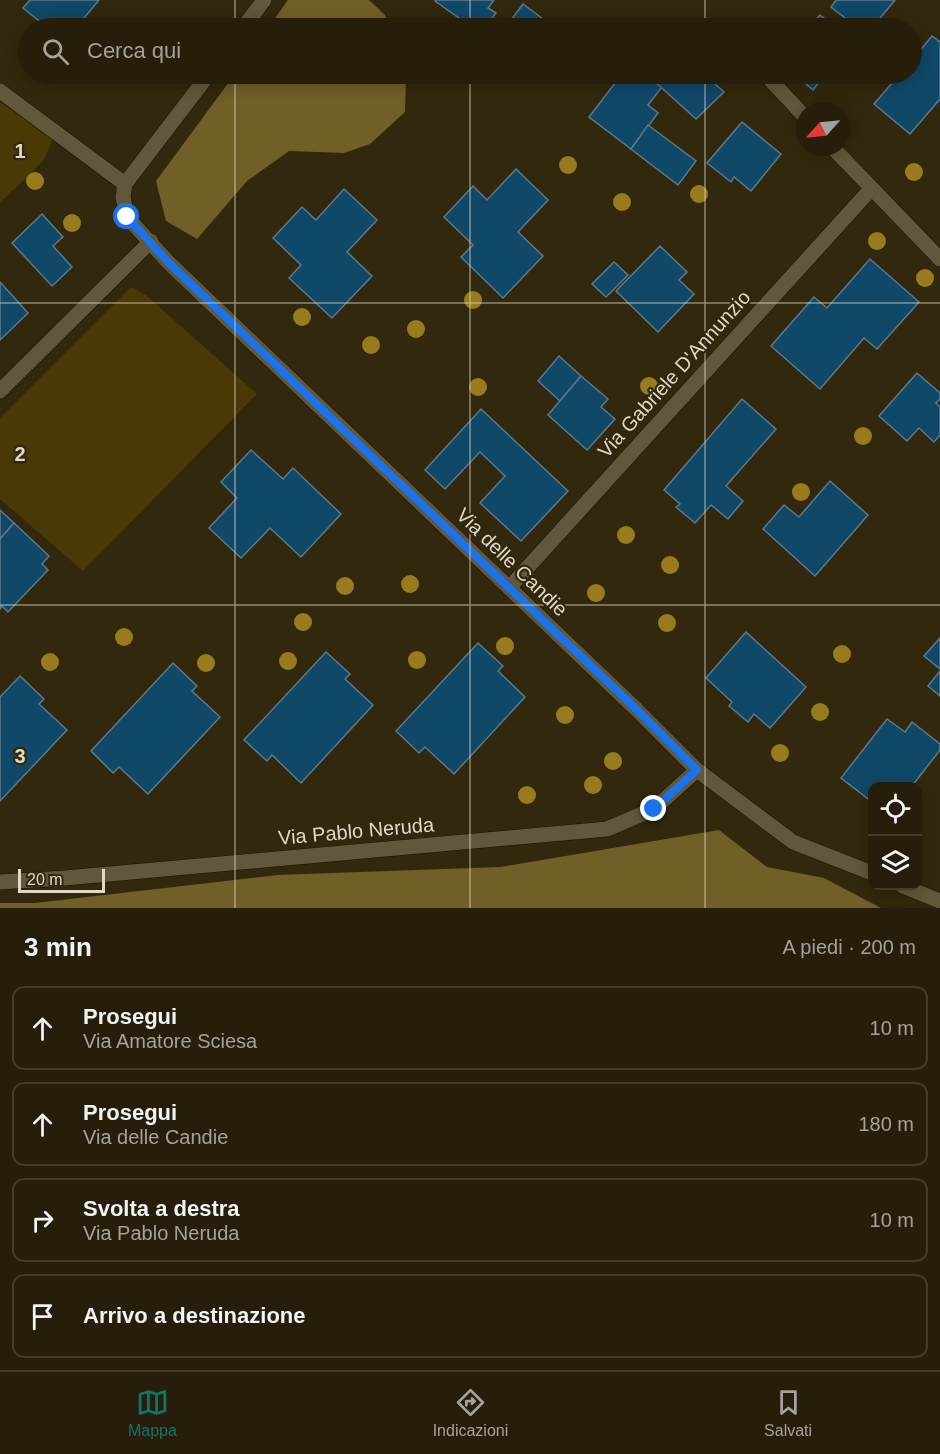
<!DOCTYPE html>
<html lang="it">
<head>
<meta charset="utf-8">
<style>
	:root { --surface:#261e0a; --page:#2e2713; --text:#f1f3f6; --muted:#a4a29c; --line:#423c2b; --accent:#0f766e }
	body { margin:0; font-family:Arial,sans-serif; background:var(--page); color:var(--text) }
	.controls { position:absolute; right:18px; bottom:18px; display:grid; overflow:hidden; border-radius:12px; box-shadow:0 3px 15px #0003 }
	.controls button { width:54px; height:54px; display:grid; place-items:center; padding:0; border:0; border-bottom:2px solid var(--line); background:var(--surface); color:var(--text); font:30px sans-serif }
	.compass { position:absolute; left:796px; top:102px; width:54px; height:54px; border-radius:50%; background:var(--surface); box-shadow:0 3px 15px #0003; rotate:243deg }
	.scale { position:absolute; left:18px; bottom:15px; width:87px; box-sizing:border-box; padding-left:6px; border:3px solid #dfd9c9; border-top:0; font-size:16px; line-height:21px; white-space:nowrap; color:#dfd9c9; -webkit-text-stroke:4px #32280d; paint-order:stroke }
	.stop { position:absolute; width:18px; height:18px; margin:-14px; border:4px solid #1a73e8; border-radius:50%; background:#fff }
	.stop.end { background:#1a73e8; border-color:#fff; box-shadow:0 2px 6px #0008 }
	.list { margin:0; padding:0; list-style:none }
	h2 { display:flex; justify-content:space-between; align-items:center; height:78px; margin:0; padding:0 24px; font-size:26px }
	h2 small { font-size:20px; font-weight:400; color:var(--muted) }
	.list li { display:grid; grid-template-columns:39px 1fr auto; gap:18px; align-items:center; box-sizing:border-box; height:84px; margin:0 12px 12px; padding:0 12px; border:2px solid var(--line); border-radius:12px }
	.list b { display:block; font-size:22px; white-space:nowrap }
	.list p { margin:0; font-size:20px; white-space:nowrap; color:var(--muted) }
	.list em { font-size:20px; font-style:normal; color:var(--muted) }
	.icon { flex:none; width:33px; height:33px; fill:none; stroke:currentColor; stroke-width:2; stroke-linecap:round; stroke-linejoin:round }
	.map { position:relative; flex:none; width:940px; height:908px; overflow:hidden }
	.search { position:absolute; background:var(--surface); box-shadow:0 3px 15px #0003; left:18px; right:18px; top:18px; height:66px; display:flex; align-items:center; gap:15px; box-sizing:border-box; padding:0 21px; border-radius:33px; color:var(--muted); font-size:22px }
	.sheet { height:462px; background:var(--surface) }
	nav { display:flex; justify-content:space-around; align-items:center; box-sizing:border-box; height:84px; border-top:2px solid var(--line); background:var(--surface); font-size:16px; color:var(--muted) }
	nav a { display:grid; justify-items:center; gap:3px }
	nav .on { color:var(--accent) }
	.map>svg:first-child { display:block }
	.green { fill:#483905 }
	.forest { fill:#715f28 }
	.building { fill:#104868; stroke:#5d798c; stroke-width:1.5 }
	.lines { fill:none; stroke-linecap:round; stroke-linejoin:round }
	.street-casing { stroke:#191100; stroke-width:16 }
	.street { stroke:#61573b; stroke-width:15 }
	.tree { fill:#987b1c }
	.route { stroke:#1a73e8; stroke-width:8 }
	.grid { fill:none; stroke:#dfd9c9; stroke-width:1.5; stroke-opacity:0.55 }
	.labels { text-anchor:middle; stroke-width:4.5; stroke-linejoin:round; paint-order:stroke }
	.street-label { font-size:20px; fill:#dfd9c9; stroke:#32280d }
	.grid-label { font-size:20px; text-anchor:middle; font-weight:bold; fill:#dfd9c9; stroke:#32280d; stroke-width:4.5; stroke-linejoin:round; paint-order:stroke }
</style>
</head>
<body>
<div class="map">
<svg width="940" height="908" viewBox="0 0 940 908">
	<rect width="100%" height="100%" fill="#32280d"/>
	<g class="green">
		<polygon points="0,102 54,136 44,160 0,203"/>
		<polygon points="131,287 147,296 257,394 83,571 0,499 0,418"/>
	</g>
	<g class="forest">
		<polygon points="288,0 369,0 385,15 390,28 268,28"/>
		<polygon points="235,74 406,74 405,112 370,144 344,153 289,151 247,181 197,239 166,221 156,181"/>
		<polygon points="719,830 767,867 824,878 881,908 0,908 0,903 35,903 277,875 500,867"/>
	</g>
	<g class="building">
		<polygon points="30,0 99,0 76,28 48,28 23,8"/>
		<polygon points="436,0 494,0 488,8 496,13 485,28 473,28 435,1"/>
		<polygon points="836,0 895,0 872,28 858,28 831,7"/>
		<polygon points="523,4 555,28 505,28"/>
		<polygon points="820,15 837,28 808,28"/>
		<polygon points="932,36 940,42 940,99 910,134 874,104 900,74 912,74 912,60"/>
		<polygon points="622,74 644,74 662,87 648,105 658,113 631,149 589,117"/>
		<polygon points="658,74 704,74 724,92 696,119 653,80"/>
		<polygon points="794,74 837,74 830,82 823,77 813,90"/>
		<polygon points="742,122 781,154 751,191 734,177 731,182 707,163"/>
		<polygon points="648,125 696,161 678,185 631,149"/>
		<polygon points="516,169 548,200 518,232 543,256 503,298 461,257 473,245 444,217 473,186 487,200"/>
		<polygon points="344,189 377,220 347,252 372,276 332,318 289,278 301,265 273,238 302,207 316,220"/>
		<polygon points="42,214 63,237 53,246 72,267 52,286 12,243"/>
		<polygon points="660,246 687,272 679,280 694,294 658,332 616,291"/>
		<polygon points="870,259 919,302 877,349 864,338 820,389 771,346 814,297 827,308"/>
		<polygon points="614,262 628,275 606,297 592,284"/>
		<polygon points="0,282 28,313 0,340"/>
		<polygon points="559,356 581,376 560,401 538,381"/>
		<polygon points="917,373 940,393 940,399 936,403 940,407 940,435 934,442 919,428 907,441 879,416"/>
		<polygon points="581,376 608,399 601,407 615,419 587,450 548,415"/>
		<polygon points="742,399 776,429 726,486 743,501 728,519 711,505 695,523 676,507 680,504 664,490"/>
		<polygon points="481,409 568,491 521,541 480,503 505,476 480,452 445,489 425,470"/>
		<polygon points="251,450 283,479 293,468 341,514 301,557 270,528 241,558 209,528 237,498 221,482"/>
		<polygon points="830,481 868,515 815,576 763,529 784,505 799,517"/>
		<polygon points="0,510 14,523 0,539"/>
		<polygon points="14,523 49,556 42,564 48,570 8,612 2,606 0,609 0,539"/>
		<polygon points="746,632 806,687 770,728 754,714 748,722 729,706 732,702 706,678"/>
		<polygon points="940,638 940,669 924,656"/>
		<polygon points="478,643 503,666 498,671 525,697 454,774 425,747 419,753 396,731"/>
		<polygon points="326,652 350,674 345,679 373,705 301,783 272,755 267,761 244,740"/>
		<polygon points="173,663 197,686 192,691 220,717 148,794 119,767 113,773 91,751"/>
		<polygon points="940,671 940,696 928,686"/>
		<polygon points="20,676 44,699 39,704 67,730 0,801 0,697"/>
		<polygon points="887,719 905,732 912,722 940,744 940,750 912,786 872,786 872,802 841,778"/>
	</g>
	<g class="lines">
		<defs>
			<g id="street">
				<polyline points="243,28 264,0"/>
				<polyline points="209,74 125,184 123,197 127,217 169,263 636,709 697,770 793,842 872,873"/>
				<polyline points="765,74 805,117"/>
				<polyline points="0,91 125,184"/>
				<polyline points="832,147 940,259"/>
				<polyline points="0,391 151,241"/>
				<polyline points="509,588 871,189"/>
				<polyline points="0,882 65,878 607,829 654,809 697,770"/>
				<polyline points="903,886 940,901"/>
			</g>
		</defs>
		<use href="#street" class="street-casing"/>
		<use href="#street" class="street"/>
	</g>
	<g class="tree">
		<circle cx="568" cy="165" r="9"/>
		<circle cx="914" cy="172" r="9"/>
		<circle cx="35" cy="181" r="9"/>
		<circle cx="699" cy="194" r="9"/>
		<circle cx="622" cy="202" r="9"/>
		<circle cx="72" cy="223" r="9"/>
		<circle cx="877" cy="241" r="9"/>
		<circle cx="925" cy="278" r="9"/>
		<circle cx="473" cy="300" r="9"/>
		<circle cx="302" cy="317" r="9"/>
		<circle cx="416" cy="329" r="9"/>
		<circle cx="371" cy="345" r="9"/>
		<circle cx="649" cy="386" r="9"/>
		<circle cx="478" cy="387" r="9"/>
		<circle cx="863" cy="436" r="9"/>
		<circle cx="801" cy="492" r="9"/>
		<circle cx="626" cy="535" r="9"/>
		<circle cx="670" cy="565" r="9"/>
		<circle cx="410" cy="584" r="9"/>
		<circle cx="345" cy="586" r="9"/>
		<circle cx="596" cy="593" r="9"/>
		<circle cx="303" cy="622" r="9"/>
		<circle cx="667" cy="623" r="9"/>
		<circle cx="124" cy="637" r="9"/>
		<circle cx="505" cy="646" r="9"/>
		<circle cx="842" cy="654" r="9"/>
		<circle cx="417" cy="660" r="9"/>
		<circle cx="288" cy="661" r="9"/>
		<circle cx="50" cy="662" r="9"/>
		<circle cx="206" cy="663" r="9"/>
		<circle cx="820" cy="712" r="9"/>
		<circle cx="565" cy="715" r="9"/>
		<circle cx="780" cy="753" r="9"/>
		<circle cx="613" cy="761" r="9"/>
		<circle cx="593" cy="785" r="9"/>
		<circle cx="527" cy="795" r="9"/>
	</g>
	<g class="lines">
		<polyline class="route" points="127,217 169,263 636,709 697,770 654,809"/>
	</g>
	<path class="grid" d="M235,0V28M470,0V28M705,0V28M235,74V908M470,74V908M705,74V908M0,303H940M0,605H940"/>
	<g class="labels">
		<g class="street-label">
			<text transform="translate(674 374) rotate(-48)" y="7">Via Gabriele D'Annunzio</text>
			<text transform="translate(512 562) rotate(44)" y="7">Via delle Candie</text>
			<text transform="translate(356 831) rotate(-5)" y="7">Via Pablo Neruda</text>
		</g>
	</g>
	<g class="grid-label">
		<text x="20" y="158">1</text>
		<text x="20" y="461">2</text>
		<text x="20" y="763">3</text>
	</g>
</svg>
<div class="controls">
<button><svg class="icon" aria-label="locate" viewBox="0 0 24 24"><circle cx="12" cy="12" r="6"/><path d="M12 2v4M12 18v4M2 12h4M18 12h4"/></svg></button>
<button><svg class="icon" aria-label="layers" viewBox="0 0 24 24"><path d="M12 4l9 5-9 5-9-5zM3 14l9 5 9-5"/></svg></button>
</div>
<svg class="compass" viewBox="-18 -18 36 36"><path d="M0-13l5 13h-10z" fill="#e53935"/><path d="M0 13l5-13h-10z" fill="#a4a29c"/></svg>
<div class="scale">20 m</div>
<div class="stop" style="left:127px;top:217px"></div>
<div class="stop end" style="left:654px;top:809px"></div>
<div class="search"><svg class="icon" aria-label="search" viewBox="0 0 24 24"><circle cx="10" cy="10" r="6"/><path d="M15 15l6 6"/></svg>Cerca qui</div>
</div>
<section class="sheet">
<h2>3 min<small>A piedi · 200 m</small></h2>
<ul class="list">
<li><svg class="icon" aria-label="ahead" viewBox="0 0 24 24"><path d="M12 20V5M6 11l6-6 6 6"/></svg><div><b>Prosegui</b><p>Via Amatore Sciesa</p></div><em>10 m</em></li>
<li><svg class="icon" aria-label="ahead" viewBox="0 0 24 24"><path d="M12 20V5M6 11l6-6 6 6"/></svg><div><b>Prosegui</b><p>Via delle Candie</p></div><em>180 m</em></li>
<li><svg class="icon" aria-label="right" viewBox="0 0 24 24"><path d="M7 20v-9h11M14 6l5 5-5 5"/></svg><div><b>Svolta a destra</b><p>Via Pablo Neruda</p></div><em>10 m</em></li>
<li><svg class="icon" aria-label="arrive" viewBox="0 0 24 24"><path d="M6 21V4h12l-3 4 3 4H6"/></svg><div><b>Arrivo a destinazione</b></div></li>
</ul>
</section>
<nav>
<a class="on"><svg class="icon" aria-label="map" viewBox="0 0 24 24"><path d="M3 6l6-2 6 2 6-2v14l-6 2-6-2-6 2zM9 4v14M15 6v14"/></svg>Mappa</a>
<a><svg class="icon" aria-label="directions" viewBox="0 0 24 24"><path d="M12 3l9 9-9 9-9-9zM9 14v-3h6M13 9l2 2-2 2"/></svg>Indicazioni</a>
<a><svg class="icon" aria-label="saved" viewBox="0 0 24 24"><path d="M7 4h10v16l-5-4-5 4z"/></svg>Salvati</a>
</nav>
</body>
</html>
